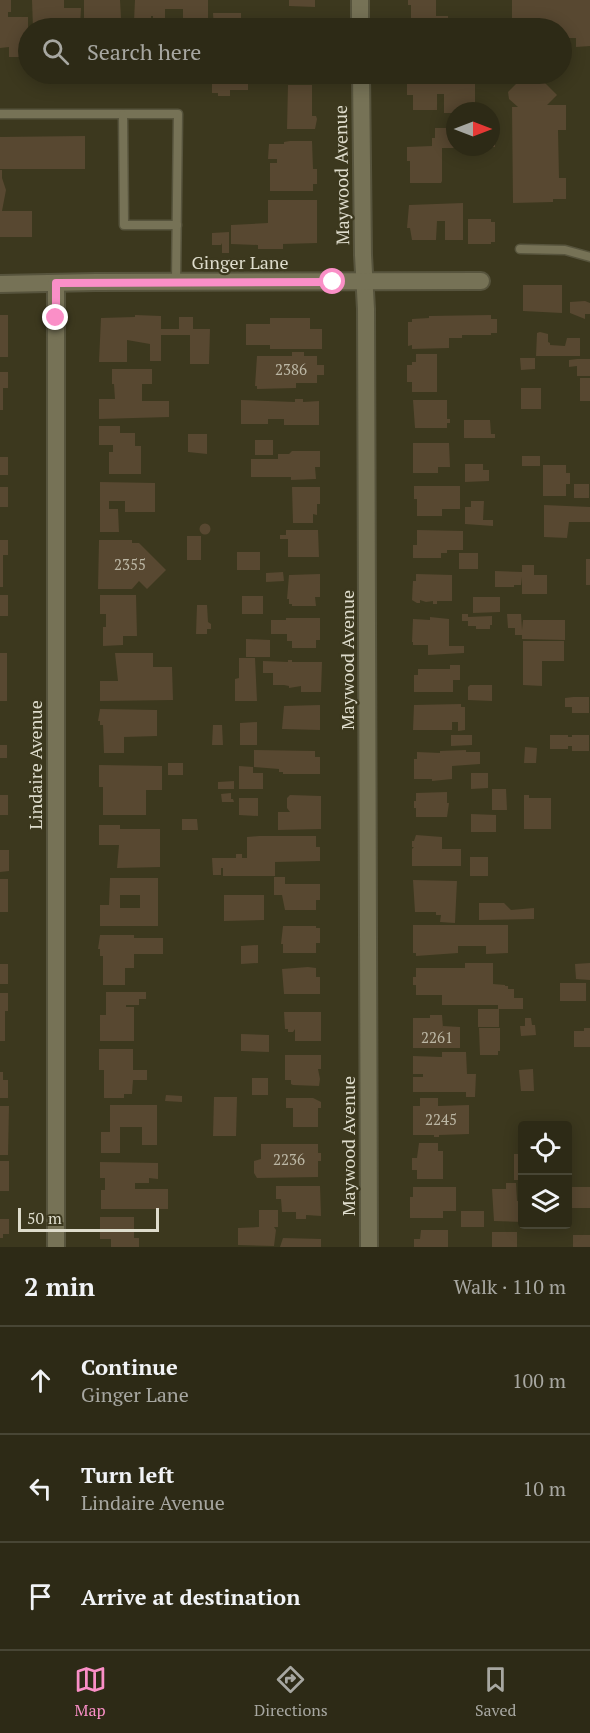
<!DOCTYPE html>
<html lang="en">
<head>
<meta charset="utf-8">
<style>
	:root { --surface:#2d2a16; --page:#35321f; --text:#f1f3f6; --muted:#a7a7a1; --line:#484635; --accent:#fa8fc7 }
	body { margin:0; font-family:"PT Serif",serif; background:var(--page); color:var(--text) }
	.controls { position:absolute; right:18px; bottom:18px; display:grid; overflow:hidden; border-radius:6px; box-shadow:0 3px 15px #0003 }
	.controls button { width:54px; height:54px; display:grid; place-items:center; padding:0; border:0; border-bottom:2px solid var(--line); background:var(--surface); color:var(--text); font:30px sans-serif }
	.compass { position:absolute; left:446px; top:102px; width:54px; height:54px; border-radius:50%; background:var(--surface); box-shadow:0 3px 15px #0003; rotate:90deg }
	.scale { position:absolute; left:18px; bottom:15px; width:141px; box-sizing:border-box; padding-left:6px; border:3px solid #dedccc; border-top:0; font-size:16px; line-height:21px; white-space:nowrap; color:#dedccc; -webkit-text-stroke:4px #3c381e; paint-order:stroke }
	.stop { position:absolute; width:18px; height:18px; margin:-14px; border:4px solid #fa8fc7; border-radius:50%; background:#fff }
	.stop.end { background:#fa8fc7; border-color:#fff; box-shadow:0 2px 6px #0008 }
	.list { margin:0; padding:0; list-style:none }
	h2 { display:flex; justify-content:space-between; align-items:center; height:78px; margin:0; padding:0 24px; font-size:26px }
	h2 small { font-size:20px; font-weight:400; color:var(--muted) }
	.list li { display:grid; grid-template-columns:39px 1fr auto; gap:18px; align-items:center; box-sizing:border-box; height:108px; padding:0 24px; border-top:2px solid var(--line) }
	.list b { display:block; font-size:22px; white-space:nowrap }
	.list p { margin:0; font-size:20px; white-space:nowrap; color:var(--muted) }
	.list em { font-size:20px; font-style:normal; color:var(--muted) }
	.icon { flex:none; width:33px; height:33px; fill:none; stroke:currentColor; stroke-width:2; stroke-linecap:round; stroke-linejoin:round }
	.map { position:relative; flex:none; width:590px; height:1247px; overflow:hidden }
	.search { position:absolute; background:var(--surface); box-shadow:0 3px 15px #0003; left:18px; right:18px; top:18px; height:66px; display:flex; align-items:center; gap:15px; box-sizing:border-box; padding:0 21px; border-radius:33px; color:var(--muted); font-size:22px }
	.sheet { height:402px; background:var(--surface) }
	nav { display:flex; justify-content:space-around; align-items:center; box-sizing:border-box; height:84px; border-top:2px solid var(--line); background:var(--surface); font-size:16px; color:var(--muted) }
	nav a { display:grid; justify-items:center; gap:3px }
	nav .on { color:var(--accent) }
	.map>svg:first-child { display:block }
	.building { fill:#584831; fill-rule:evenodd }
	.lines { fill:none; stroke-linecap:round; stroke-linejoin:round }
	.lane-casing { stroke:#57543d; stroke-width:11 }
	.street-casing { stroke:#57543d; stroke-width:20 }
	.lane { stroke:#767256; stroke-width:8 }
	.street { stroke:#767256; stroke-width:16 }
	.route { stroke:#fa8fc7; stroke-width:8 }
	.labels { text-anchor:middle; stroke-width:4.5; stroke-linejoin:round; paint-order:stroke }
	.number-label { font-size:15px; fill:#bcb7a5 }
	.street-label { font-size:18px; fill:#dedccc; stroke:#3c381e }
</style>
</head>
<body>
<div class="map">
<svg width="590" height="1247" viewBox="0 0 590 1247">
	<rect width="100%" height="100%" fill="#3c381e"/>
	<g class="building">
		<polygon points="0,0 11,0 11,12 8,12 8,17 28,17 28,57 9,57 9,47 0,48"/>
		<polygon points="32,0 64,0 64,8 81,8 80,28 63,26 63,20 50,20 50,28 33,28"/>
		<polygon points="84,0 120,0 121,18 111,18 111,21 104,21 104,28 88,28 88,25 84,25"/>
		<polygon points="135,0 208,0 208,27 191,28 191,27 183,27 183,9 165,9 165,28 153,28 153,16 151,16 151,21 134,21"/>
		<polygon points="289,0 315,0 315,7 289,6"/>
		<polygon points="408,0 436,0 436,16 448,16 448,28 411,28 411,5 408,5"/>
		<polygon points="512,0 590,0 590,46 576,47 576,38 562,38 562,28 512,28"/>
		<polygon points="213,13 241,13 241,28 214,28"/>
		<polygon points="292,19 313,19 315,21 315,28 278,28 278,22 292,22"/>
		<polygon points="407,74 475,74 475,107 457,107 455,113 444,113 444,94 437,94 437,110 413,110 413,95 407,95"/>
		<polygon points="526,74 536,74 557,95 547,105 566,105 566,130 558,130 559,178 566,178 566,199 553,199 553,202 513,203 512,107 518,107 509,99 508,92"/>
		<polygon points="212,78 248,78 248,90 230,90 230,96 218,96 218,93 212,93"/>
		<polygon points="288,85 312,85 312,116 316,116 317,119 315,129 287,129"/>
		<rect x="491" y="120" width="4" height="27"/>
		<polygon points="435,128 455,128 455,148 442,148 442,181 441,183 410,183 410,161 407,161 407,147 432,146 432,138 435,138"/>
		<polygon points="85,136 85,169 0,169 0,137"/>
		<polygon points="290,141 312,141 313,169 317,169 317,184 313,184 313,191 270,191 270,163 277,163 277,159 268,159 269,144 284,144 284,142"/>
		<polygon points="0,170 2,170 2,178 6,190 2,211 32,211 32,237 0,237"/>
		<polygon points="268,200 317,200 317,243 283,244 283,249 258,249 258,245 231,244 231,225 268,223"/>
		<polygon points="463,203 463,240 445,240 445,221 437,221 436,240 412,240 410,228 407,228 409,205"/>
		<polygon points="468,219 491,219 491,222 495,222 495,242 491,242 491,244 468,244"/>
		<polygon points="229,232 229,253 222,253 222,243 221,245 212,245 212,233"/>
		<polygon points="523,285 562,285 562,313 523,311"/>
		<polygon points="585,301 590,303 590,314 585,314 585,319 570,313 570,302"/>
		<rect x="0" y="315" width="8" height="42"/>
		<polygon points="135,315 161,316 161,329 179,329 179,317 193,317 193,329 210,329 209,364 190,364 190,335 161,335 161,361 150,361 150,344 127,340 127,362 99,362 101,318 135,317"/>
		<polygon points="491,315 491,319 497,319 497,333 491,333 491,335 462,335 462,338 449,338 449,348 412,349 412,345 408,346 408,322 412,322 412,319 429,318 429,316"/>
		<polygon points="270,318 310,318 310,329 322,329 322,349 270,349 270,345 246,345 246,324 270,324"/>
		<polygon points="540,332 548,334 548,342 550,343 550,345 565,346 567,338 580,338 580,356 536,356 537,333"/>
		<polygon points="292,352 304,352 304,356 317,356 317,365 324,365 324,375 317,375 317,383 296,383 296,388 257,389 257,386 255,386 257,356 292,356"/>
		<polygon points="416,354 437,354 437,392 412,392 412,382 407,382 407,365 412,365 412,362 416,362"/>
		<polygon points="520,358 535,358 535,369 521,370"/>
		<polygon points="577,359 590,359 590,376 577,376 577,366 569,367 569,360"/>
		<polygon points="112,369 152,369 152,384 142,384 142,401 169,401 169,417 99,419 99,399 115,399 114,384 112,384"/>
		<polygon points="0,372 8,372 8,388 3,388 3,410 0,410"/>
		<rect x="580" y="378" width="10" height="23"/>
		<rect x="521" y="388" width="20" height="21"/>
		<polygon points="295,399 303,399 303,402 319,401 319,425 284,425 284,419 268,419 268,424 241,424 241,400 295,402"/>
		<polygon points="413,400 447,400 447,419 450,419 450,423 447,423 447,428 415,428"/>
		<polygon points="464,420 490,420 491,434 495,434 495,438 464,438"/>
		<polygon points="99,426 120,426 120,433 135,433 135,446 141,446 141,474 109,474 109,452 113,452 113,445 99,445"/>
		<polygon points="188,434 207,434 207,454 188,452"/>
		<rect x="255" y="440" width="18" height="15"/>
		<polygon points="413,443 449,443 450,467 438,467 438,473 413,473"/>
		<polygon points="292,451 320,451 320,467 315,467 316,479 291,480 291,477 251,477 251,459 278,459 278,454 289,454"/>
		<rect x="522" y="456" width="18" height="10"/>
		<rect x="0" y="457" width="8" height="18"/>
		<polygon points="465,464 483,464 483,470 489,470 489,481 465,482"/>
		<polygon points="543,465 566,465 566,473 570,473 570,484 566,484 566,496 543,496"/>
		<polygon points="100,482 155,483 155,512 125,512 125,501 109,501 109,509 118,509 119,532 100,532"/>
		<rect x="574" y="484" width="15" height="14"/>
		<polygon points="414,486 460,486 460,509 442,509 442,516 417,516 417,499 414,499"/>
		<rect x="0" y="487" width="8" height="20"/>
		<polygon points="292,487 320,487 320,504 317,504 317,515 313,514 313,523 293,523"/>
		<polygon points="471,501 484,501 483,520 493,520 493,526 465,524 465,507 471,507"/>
		<polygon points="544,505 590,507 590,522 569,522 567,538 544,537"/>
		<circle cx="205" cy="529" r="5.5"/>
		<polygon points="286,530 318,530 319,557 288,557 288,539 280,539 280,535 286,535"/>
		<polygon points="417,530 463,531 463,550 447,550 447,553 441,553 441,558 413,558 413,545 417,545"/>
		<rect x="187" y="536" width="14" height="24"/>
		<polygon points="0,540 8,540 8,555 3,555 3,587 0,587"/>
		<polygon points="99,540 132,540 132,543 139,543 166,570 147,589 139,581 132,589 98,589"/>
		<rect x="237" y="552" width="23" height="18"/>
		<rect x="459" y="553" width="19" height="16"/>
		<rect x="586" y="559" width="4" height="26"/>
		<polygon points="522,565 534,565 534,575 547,575 547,594 522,594 522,577 521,585 514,585 514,587 495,587 495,571 522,572"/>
		<polygon points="283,572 284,581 266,582 266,573"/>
		<polygon points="320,574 320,597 315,597 316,606 292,606 292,604 289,604 289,599 287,599 289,575"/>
		<polygon points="416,574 452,575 452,601 437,601 437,604 433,604 433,601 426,602 420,600 420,603 417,603 412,600 413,581 416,581"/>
		<rect x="0" y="595" width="8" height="21"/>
		<polygon points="100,595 136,595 137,636 123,636 123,645 103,646 103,627 106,627 106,614 100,614"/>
		<rect x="242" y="596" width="21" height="18"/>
		<polygon points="473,597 500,597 500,612 473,613"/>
		<polygon points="197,605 207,605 208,622 211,624 211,629 207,629 207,634 196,634"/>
		<polygon points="462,614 468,614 468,617 492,616 492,625 490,625 490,629 476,629 476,626 468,626 468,621 462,621"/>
		<polygon points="507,614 521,614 522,630 523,620 565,620 565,640 522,639 522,635 515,635 515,628 508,628"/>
		<polygon points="430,617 449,619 449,646 464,646 464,653 428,655 428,645 413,645 413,642 412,642 413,619 430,620"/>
		<polygon points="286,618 320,618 320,640 316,640 316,648 292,648 292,641 287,641 287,634 271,634 271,620 286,620"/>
		<polygon points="246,639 270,640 270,657 246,657"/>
		<polygon points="523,641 564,641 564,661 542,661 542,686 523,685"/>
		<rect x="0" y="653" width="7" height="48"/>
		<polygon points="115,653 153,653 153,667 172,667 173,700 100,701 100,681 118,681"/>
		<polygon points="239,658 255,658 257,701 235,701 235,679 239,678"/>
		<polygon points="288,660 292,660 292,662 322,662 321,692 301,692 301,686 289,688 289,686 284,685 273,685 273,673 263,673 263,661 288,662"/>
		<polygon points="450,665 460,665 460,680 453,680 453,692 414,692 414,675 418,675 418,669 450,669"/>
		<polygon points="470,685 492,685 492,701 468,700 468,687"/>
		<polygon points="573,697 589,697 589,713 572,713 572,707 565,707 565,698"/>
		<polygon points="461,704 461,707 465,707 465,730 458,731 458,722 452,722 452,730 413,730 414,705"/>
		<polygon points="320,705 320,730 282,729 284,706"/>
		<polygon points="100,709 157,710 157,736 124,737 124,753 104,753 103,725 100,725 100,721 98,721"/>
		<polygon points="257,722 257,745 240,745 240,723"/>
		<polygon points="213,725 222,725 223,745 212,745"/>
		<polygon points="451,735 472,735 472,745 451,746"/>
		<polygon points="550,735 568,735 568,737 572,737 572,735 589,735 589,751 572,751 572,746 568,746 568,749 550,749"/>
		<rect x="0" y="745" width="7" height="13"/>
		<polygon points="525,747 537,748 536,763 524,763"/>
		<polygon points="254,750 315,751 315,757 320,757 320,774 283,774 283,772 279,772 279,769 254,767"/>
		<polygon points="466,750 466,752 480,752 480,764 452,766 452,779 432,781 432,779 414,779 414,759 417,759 417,752 440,753 440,751"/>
		<rect x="168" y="763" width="15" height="12"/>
		<polygon points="99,765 162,766 162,790 146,790 146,815 103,815 103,787 99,787"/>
		<polygon points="239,766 253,767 253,773 263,773 263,789 239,789"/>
		<polygon points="471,773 488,773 488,788 471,789"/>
		<polygon points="234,781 234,789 218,789 218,782"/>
		<polygon points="492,789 506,789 507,810 492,810"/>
		<polygon points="447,792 447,803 449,803 447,817 416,817 416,808 414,808 414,801 416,801 416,793"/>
		<polygon points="231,793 231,799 233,799 234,802 222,802 221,794"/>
		<rect x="0" y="795" width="8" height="20"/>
		<polygon points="290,795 321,796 321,829 278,830 278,812 290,812 287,808 287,798"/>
		<polygon points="524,795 529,795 529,798 551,798 551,829 524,829"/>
		<polygon points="239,798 258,798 258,816 239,815"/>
		<polygon points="471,814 496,815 496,832 471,832"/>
		<polygon points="182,819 197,819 198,830 182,830"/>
		<polygon points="99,825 120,825 120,829 160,829 160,867 117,868 119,845 99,845"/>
		<polygon points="416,835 442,837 442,849 461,849 461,866 412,866 412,849 414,847 412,847 412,841 414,841"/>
		<polygon points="259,836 316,836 316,847 320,847 320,861 275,862 275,876 223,876 223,868 221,868 221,875 213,875 212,858 236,858 236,854 242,854 242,858 247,858 247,837"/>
		<polygon points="0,850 9,850 9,871 0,872"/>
		<rect x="470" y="857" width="18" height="19"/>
		<polygon points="274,877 285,877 285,884 320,884 320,900 316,900 316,910 285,910 282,895 274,895"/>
		<path d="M110,878H158V926H100V905H109ZM120,895H140V908H120Z"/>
		<rect x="0" y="879" width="8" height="33"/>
		<polygon points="413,880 457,881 455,923 440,922 441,915 436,915 436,912 415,912"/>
		<polygon points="224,895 264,895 264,920 224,921"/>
		<polygon points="479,903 504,903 511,910 534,908 534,919 479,920"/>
		<polygon points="413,925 508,925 508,953 486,954 486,946 458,946 458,953 416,956 416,953 413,953"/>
		<polygon points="283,926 316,926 316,928 320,928 320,943 316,943 316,953 283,953 283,944 281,944"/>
		<polygon points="100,935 134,935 134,938 163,938 163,954 134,954 134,968 125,968 125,985 103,985 103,956 100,956 100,949 98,949"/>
		<polygon points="258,945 258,963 241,964 241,946"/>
		<polygon points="465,963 493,963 493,984 505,985 505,986 508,986 508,989 514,989 514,998 523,998 523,1009 498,1009 498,1005 442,1005 442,995 416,995 416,985 413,985 413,977 416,977 416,968 465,968"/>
		<polygon points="590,963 590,980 576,979 575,964"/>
		<rect x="0" y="964" width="8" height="20"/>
		<polygon points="308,967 316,968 316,977 320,977 320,994 284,994 282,969"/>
		<rect x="560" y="983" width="26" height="18"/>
		<polygon points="106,992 146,992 146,999 139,999 139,1005 126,1005 126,1007 134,1007 134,1041 100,1041 100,1015 106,1015"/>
		<polygon points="0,993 8,993 8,1011 5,1011 5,1041 0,1041"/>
		<rect x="478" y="1009" width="21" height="18"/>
		<polygon points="284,1012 321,1012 321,1041 295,1041 295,1029 293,1032 288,1032 288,1029 285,1029"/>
		<polygon points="430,1015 442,1015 443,1028 443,1026 460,1027 460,1048 413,1048 413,1018 430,1018"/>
		<polygon points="525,1018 531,1018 532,1025 535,1025 536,1035 521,1036 520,1026 525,1026"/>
		<polygon points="479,1028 500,1028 500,1051 498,1051 498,1055 480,1055"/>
		<polygon points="584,1028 590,1028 590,1047 574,1047 574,1031 584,1031"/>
		<polygon points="241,1034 269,1035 269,1052 241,1051"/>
		<polygon points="99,1049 133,1049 133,1070 147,1070 147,1080 133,1080 132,1094 124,1094 124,1098 104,1098 104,1070 99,1070"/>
		<polygon points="442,1052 466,1052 467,1074 476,1074 475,1097 466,1097 466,1092 413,1092 413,1077 423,1077 423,1074 413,1074 413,1056 442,1057"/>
		<polygon points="285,1055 321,1055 321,1069 318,1069 320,1079 319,1086 293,1085 291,1084 291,1080 285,1080"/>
		<polygon points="533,1069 534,1091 521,1091 519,1070"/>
		<polygon points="0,1072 3,1072 3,1080 8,1080 8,1098 0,1098"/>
		<rect x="252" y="1078" width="16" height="17"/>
		<polygon points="166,1095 182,1096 182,1102 165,1101"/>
		<polygon points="214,1097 237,1097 236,1136 213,1136"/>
		<polygon points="286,1098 313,1098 321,1102 321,1108 318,1108 318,1127 293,1127 293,1108 286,1108"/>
		<polygon points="420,1098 438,1098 438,1106 469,1105 469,1134 439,1135 439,1137 434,1137 434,1135 413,1135 413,1106 420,1106"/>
		<polygon points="110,1105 157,1105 157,1145 142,1145 142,1127 120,1127 120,1153 101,1153 101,1132 110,1132"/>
		<polygon points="0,1106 9,1106 8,1155 0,1155"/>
		<polygon points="419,1143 438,1143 438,1151 443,1151 443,1179 417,1179 417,1170 412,1170 412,1158 417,1158"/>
		<polygon points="261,1144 318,1144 318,1153 321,1153 321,1161 318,1161 318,1177 257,1178 254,1173 254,1161 261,1159"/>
		<rect x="514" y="1154" width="8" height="26"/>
		<rect x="0" y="1161" width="9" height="30"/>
		<polygon points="100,1162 158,1163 158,1179 149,1178 149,1183 135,1183 135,1189 168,1189 168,1209 101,1209 101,1190 105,1190 105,1178 100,1178"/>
		<polygon points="506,1183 516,1183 517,1201 522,1201 522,1222 494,1221 492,1189 506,1189"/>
		<polygon points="276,1186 320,1186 321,1216 306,1215 306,1219 296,1219 296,1212 282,1212 281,1199 276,1199"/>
		<polygon points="413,1187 456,1187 456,1211 443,1211 443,1218 410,1218 410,1197 413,1197"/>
		<rect x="569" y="1187" width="21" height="21"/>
		<polygon points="259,1210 278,1210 278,1227 274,1227 276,1230 274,1246 238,1245 238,1228 259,1227"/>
		<rect x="461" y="1211" width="23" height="16"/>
		<polygon points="100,1217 134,1217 134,1238 139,1238 139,1247 111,1247 111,1239 100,1239"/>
		<polygon points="0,1219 9,1219 9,1234 3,1234 3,1238 0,1238"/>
		<polygon points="421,1230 448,1230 448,1247 414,1247 414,1239 420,1239"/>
		<rect x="492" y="1232" width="25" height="15"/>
		<rect x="573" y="1235" width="17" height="12"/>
		<polygon points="283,1238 321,1239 321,1247 280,1247"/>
	</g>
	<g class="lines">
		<defs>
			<g id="lane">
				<polyline points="0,114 178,114 176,282"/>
				<polyline points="123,115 124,225 177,225"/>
				<polyline points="520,249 565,250 590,257"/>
			</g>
			<g id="street">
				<polyline points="360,0 360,28"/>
				<polyline points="361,74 363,255 366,309 369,1247"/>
				<polyline points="0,284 96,282 481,281"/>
				<polyline points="56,1247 56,283"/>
			</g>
		</defs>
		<use href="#lane" class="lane-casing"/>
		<use href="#street" class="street-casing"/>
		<use href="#lane" class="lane"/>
		<use href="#street" class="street"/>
	</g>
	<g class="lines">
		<polyline class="route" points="56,318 56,283 333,282"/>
	</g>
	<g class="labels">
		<g class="number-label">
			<text x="291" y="375">2386</text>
			<text x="130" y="570">2355</text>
			<text x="437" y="1043">2261</text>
			<text x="441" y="1125">2245</text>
			<text x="289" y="1165">2236</text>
		</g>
		<g class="street-label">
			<text transform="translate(342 175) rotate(-91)" y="6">Maywood Avenue</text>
			<text x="240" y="269">Ginger Lane</text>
			<text transform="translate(348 660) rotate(-90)" y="6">Maywood Avenue</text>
			<text transform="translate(36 765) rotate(-90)" y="6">Lindaire Avenue</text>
			<text transform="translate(349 1146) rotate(-90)" y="6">Maywood Avenue</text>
		</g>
	</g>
</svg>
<div class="controls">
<button><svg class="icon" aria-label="locate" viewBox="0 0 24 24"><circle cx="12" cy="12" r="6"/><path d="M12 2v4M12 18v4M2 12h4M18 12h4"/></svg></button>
<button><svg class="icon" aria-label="layers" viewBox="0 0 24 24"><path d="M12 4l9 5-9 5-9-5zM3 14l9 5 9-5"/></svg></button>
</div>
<svg class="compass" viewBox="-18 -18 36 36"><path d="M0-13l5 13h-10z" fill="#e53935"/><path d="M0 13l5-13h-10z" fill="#a7a7a1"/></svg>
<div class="scale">50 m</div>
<div class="stop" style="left:333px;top:282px"></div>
<div class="stop end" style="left:56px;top:318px"></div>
<div class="search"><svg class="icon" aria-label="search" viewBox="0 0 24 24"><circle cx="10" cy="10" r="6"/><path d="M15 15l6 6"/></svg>Search here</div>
</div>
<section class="sheet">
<h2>2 min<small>Walk · 110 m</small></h2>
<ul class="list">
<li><svg class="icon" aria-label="ahead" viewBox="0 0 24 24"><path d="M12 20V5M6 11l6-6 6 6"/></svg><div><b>Continue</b><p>Ginger Lane</p></div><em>100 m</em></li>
<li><svg class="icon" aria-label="left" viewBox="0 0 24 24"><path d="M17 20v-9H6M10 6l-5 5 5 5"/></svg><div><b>Turn left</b><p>Lindaire Avenue</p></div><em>10 m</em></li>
<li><svg class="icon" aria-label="arrive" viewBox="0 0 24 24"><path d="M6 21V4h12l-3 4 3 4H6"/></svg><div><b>Arrive at destination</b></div></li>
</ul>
</section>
<nav>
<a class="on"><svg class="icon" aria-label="map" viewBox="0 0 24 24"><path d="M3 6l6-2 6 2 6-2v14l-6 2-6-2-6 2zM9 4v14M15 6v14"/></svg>Map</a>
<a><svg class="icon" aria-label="directions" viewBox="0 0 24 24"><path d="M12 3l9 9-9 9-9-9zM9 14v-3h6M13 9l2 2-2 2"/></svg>Directions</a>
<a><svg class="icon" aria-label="saved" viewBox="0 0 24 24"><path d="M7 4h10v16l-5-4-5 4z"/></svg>Saved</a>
</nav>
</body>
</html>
